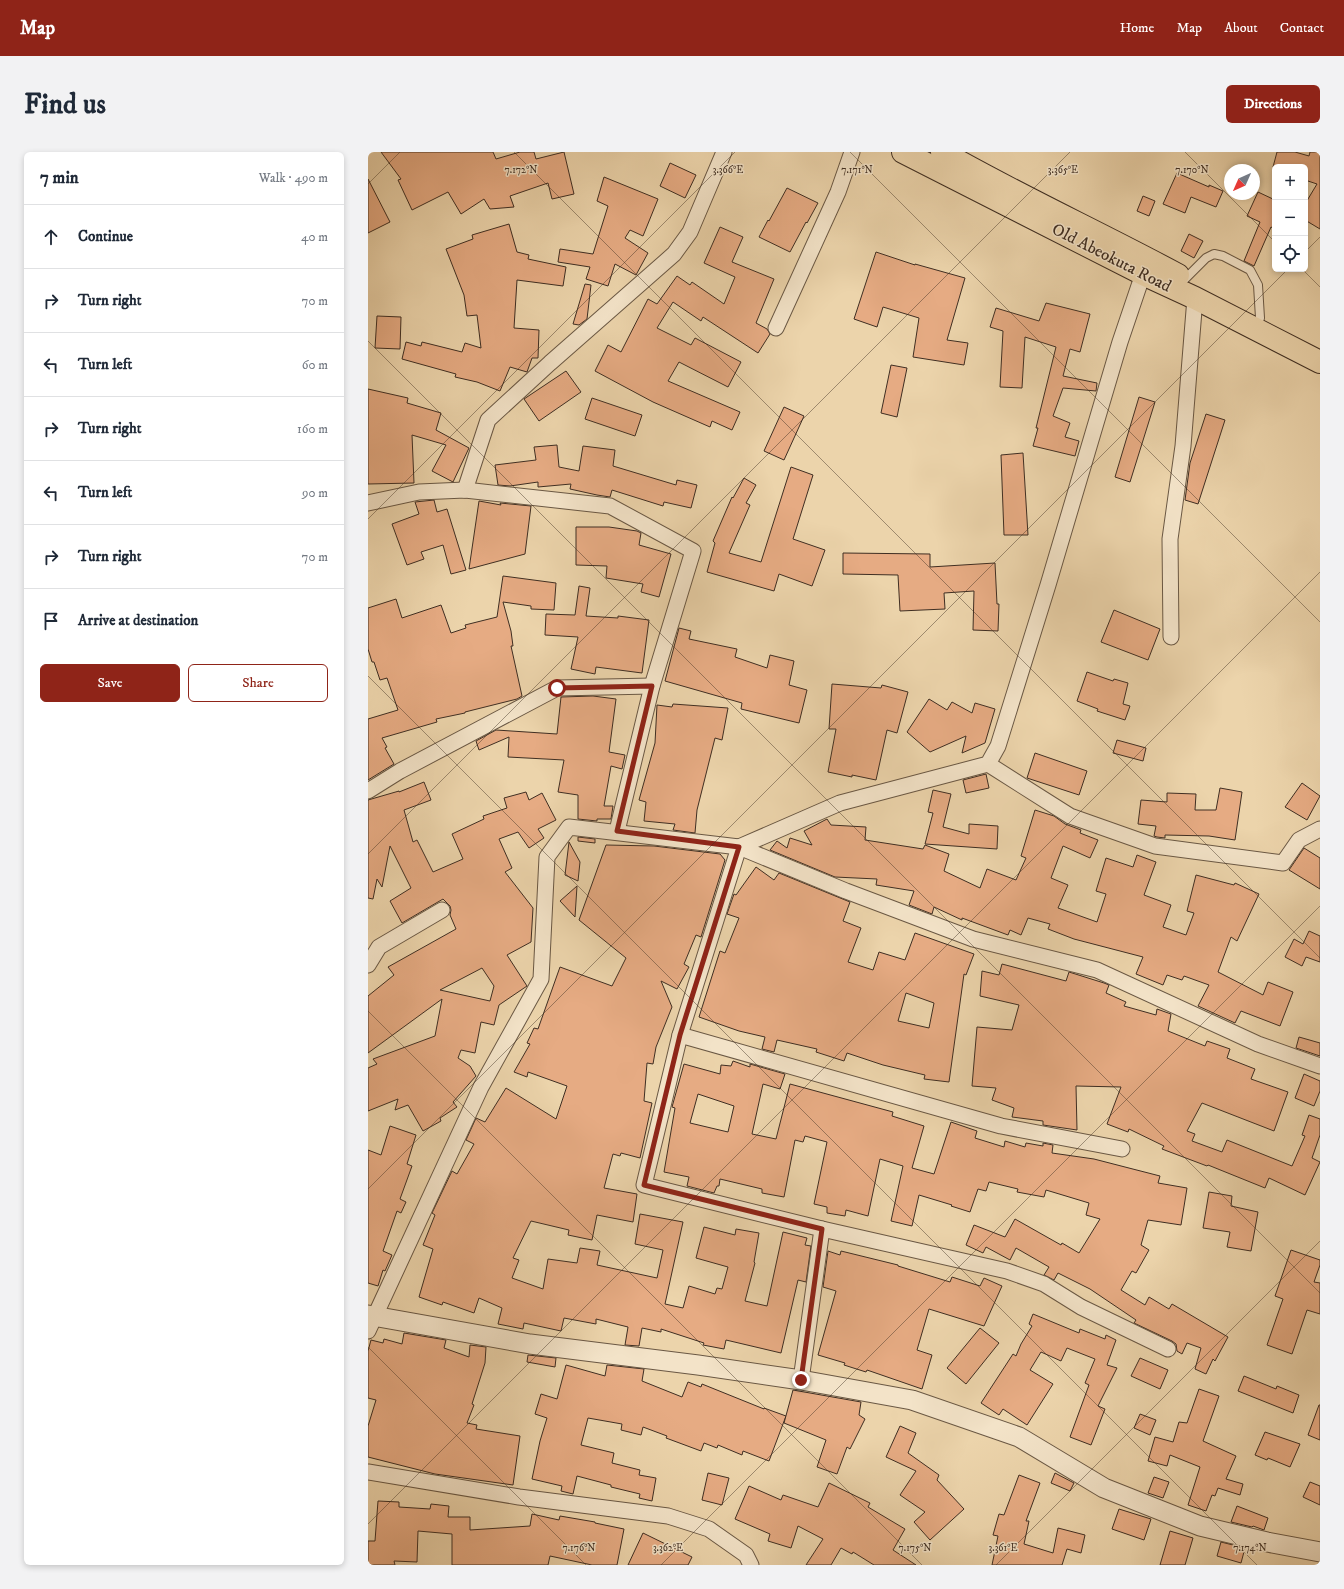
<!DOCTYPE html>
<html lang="en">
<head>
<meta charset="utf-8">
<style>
	:root { --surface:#fff; --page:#f2f2f3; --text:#1f2937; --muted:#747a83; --line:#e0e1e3; --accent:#8f2418 }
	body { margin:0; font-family:"IM FELL DW Pica",serif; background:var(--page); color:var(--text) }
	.controls { position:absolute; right:12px; top:12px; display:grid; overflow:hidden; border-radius:6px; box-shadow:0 2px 6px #0003 }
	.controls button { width:36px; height:36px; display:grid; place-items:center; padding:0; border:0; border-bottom:1px solid var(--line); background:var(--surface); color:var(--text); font:20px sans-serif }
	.compass { position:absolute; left:856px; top:12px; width:36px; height:36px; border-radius:50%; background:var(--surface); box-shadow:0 2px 6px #0003; rotate:225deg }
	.stop { position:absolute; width:12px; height:12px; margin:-9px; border:3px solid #8f2418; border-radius:50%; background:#fff }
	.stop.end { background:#8f2418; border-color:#fff; box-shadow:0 1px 4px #0008 }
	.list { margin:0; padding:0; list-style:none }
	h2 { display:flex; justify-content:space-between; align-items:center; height:52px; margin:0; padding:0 16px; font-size:17px }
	h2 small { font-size:13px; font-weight:400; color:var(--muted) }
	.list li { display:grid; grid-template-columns:26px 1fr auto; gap:12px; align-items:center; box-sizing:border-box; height:64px; padding:0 16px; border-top:1px solid var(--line) }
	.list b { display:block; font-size:15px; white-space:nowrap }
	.list em { font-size:13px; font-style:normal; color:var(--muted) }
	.actions { display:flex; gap:8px; padding:12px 16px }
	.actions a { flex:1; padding:9px 0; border:1px solid var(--accent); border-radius:6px; text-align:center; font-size:14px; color:var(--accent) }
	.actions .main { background:var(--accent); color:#fff }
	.icon { flex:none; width:22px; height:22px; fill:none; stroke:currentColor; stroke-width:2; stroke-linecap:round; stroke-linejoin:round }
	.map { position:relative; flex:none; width:952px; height:1413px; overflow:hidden; border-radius:6px }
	header { display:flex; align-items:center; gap:24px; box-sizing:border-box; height:56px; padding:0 20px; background:var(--accent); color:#fff }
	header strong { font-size:19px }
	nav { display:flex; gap:22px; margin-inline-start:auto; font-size:14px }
	.intro { display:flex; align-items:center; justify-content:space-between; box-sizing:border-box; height:96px; padding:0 24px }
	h1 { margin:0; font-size:28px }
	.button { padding:10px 18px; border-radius:6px; background:var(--accent); color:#fff; font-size:14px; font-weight:700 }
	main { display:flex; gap:24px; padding:0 24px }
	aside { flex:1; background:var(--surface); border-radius:6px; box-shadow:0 2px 6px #0003 }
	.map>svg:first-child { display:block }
	.building { fill:#e6ab83; stroke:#3f2e22; fill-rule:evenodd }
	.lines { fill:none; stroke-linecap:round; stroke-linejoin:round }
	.service-casing { stroke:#6a5844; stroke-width:10 }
	.minor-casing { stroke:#6a5844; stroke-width:17 }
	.tertiary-casing { stroke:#6a5844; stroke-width:21 }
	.trunk-casing { stroke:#3f2e22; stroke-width:24 }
	.service { stroke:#f3e3c8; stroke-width:8 }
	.minor { stroke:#f3e3c8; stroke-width:15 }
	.tertiary { stroke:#f3e3c8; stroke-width:19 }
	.trunk { stroke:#ecd4ab; stroke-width:22 }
	.route { stroke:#8f2418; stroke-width:5 }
	.ticks { fill:none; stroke:#3f2e22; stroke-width:1; stroke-opacity:0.45 }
	.labels { text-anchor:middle; stroke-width:3; stroke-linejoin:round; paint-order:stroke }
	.street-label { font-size:17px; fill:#3f2e22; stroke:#f3e3c8 }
	.ticks-label { font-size:10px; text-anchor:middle; fill:#3f2e22; stroke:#f3e3c8; stroke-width:3; stroke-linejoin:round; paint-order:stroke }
</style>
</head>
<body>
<header>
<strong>Map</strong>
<nav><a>Home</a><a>Map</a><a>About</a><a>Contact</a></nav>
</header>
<div class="intro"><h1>Find us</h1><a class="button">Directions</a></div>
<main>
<aside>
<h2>7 min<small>Walk · 490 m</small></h2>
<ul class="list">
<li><svg class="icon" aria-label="ahead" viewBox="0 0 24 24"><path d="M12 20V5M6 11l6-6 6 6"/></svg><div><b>Continue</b></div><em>40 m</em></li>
<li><svg class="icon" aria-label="right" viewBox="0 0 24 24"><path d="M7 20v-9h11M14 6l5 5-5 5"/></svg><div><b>Turn right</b></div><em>70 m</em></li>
<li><svg class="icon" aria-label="left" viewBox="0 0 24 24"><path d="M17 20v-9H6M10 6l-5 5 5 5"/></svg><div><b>Turn left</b></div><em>60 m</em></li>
<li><svg class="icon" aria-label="right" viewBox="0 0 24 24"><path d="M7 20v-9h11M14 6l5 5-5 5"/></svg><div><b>Turn right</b></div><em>160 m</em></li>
<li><svg class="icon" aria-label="left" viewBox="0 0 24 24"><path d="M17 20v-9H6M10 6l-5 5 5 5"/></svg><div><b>Turn left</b></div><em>90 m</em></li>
<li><svg class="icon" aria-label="right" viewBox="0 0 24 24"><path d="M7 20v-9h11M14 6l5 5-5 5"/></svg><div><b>Turn right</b></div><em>70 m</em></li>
<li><svg class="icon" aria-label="arrive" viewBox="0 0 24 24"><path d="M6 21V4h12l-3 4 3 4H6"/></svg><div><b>Arrive at destination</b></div></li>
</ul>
<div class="actions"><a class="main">Save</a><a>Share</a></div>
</aside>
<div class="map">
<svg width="952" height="1413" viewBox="0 0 952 1413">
	<rect width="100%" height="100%" fill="#ecd4ab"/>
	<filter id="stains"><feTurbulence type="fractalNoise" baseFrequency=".005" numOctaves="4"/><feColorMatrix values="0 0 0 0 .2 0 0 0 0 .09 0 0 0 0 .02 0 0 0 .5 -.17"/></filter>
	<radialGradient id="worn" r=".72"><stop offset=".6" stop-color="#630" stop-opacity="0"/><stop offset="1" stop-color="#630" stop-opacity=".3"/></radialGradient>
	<g class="building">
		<polygon points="13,0 125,0 128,7 152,0 166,0 168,7 196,0 206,42 184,47 180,31 142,44 146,55 122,57 116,47 93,62 80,40 44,58 30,28 33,27"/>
		<polygon points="909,0 927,0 941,4 942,0 952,0 952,77 937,68 937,52 949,32 937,28 937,15 905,15"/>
		<polygon points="302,11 328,23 317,46 292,34"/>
		<polygon points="809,21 841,35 841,33 855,39 848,55 823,45 817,61 795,52"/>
		<polygon points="236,25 290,47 275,84 262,78 257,86 280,101 268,123 247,112 240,134 218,127 222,115 190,110 192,97 225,102 240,54 229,49"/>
		<polygon points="0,27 22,70 0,81"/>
		<polygon points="419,36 450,51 439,71 438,70 422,100 391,85 400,68 401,69"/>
		<polygon points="890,40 907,48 907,77 903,75 886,114 876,109 892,70 879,64"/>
		<polygon points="775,44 787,49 781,64 769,59"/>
		<polygon points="141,72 149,100 161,103 160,107 198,115 195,134 149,128 146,176 171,178 170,206 164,206 159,220 142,215 132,239 109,230 87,225 88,222 34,207 38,190 53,194 54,190 94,200 97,191 113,196 109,163 99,164 96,143 78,97 105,87 104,83"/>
		<polygon points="352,75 375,85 364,110 406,127 388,171 399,177 402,182 390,201 335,165 333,169 305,150 289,176 323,193 327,186 373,210 360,235 311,210 300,229 372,260 364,278 344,269 342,275 285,250 227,219 240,193 253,200 280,147 289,152 309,124 322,133 324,130 356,152 367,125 336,111"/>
		<polygon points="821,82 835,89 826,106 813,99"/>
		<polygon points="508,100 547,113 547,112 597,126 579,188 600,191 596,213 545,205 551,166 515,155 509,175 486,167"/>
		<polygon points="217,132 223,133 219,167 211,173 205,172"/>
		<polygon points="678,151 722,162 712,200 702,197 695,224 729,231 728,239 695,236 685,264 702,271 697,285 711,289 707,304 665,294 670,276 668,276 688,195 657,185 654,236 632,235 635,179 622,175 628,156 671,169"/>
		<polygon points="9,164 33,165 32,197 7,196"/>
		<polygon points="523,213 539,216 529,265 513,261"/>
		<polygon points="198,219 213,240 171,269 156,247"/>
		<polygon points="0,237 40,246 39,251 73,261 68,278 101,296 85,330 64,319 78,293 44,283 46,331 0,332"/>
		<polygon points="771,245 787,250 762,330 747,325"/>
		<polygon points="224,246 274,263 267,284 217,267"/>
		<polygon points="416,255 436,264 416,308 396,299"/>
		<polygon points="838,262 857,268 830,352 817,348 822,311"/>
		<polygon points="189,293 191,315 211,319 215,294 247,298 245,314 308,333 309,328 329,333 323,356 296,350 295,354 244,338 242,345 229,343 202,337 203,332 170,335 170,330 142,334 130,333 127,313 168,308 166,295"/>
		<polygon points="655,301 660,383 636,383 633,303"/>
		<polygon points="423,315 445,323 425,387 457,398 444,434 411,422 406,439 339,420 347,391 345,389 364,345 365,346 376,326 388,333 378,351 382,353 361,401 393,410"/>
		<polygon points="66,348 69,360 79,357 98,418 83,422 75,393 53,400 56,407 39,413 24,372 51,362 47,350"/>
		<polygon points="111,349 133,353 132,351 163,354 157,402 101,417"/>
		<polygon points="208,375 241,375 269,379 273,381 271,393 303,402 291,445 273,440 275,432 238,426 239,414 208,413"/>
		<polygon points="475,401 562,402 562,415 627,411 629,452 631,452 630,479 605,478 606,439 576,441 577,457 532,459 530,423 475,422"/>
		<polygon points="135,424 188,431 186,458 163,457 163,454 135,450 143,479 145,494 143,494 154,544 149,547 97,560 97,561 68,567 69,570 14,586 19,595 17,596 26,612 0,628 0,567 30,558 19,526 12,528 6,510 4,510 0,497 0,456 28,447 34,466 73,453 83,481 98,476 97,473 129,465"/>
		<polygon points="211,434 222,436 218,464 250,466 250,464 281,468 274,521 228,515 227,522 203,517 210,485 177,483 178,462 207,463"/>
		<polygon points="746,458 792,477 780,508 733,490"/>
		<polygon points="311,476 323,479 321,487 369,497 367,505 399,516 402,503 426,509 421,533 439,538 431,571 373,557 374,551 297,529"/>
		<polygon points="719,520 745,529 746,527 760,531 755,552 762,554 757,568 729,559 730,557 709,549"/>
		<polygon points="464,532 513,536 514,533 540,540 529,581 519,578 508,628 484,623 484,625 460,620 468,577 461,577"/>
		<polygon points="225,544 248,547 241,600 257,603 254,617 243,614 236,654 245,654 243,667 229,667 229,669 210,667 210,643 190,640 196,608 140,605 141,585 111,598 108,589 128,578 189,582 193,545"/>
		<polygon points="561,547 579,558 584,550 604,561 607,551 627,557 617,591 594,601 598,584 562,600 539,580"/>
		<polygon points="305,552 360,556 354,588 347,586 329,658 327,681 305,678 307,672 276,669 278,650 271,648 287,591 289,553 304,555"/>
		<polygon points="749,588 778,596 775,609 745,601"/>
		<polygon points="667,601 719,619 711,643 659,626"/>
		<polygon points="618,622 621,636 598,641 595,628"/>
		<path d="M56,630L63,648L36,658L45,690L49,688L65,720L95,707L84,682L116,667L115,664L139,656L136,646L158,640L161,648L174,641L188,668L170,677L176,686L161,696L150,680L131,687L144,716L137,720L165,756L163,790L139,803L159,834L131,853L126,873L113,870L107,901L93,898L90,906L102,914L108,924L85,950L89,955L72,966L73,969L55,979L40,953L27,958L30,947L0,959V916L9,912L5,907L67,884L74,847L0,901V844L26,823L20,815L88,777L82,763L83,758L82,754L75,747L34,771L22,749L43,736L22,694L14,735L9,727L5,747L0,746V648L31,639V640ZM114,816L126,834L122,849L72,838Z"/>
		<polygon points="934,631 952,644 939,668 917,655"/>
		<polygon points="852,636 874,640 867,688 841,684 797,683 797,686 789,685 786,684 788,674 770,672 773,648 799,650 799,641 828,642 827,658 848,658"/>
		<polygon points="565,638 583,642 575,675 601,682 601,672 630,674 629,697 557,692 565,661 560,660"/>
		<polygon points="667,658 686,664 697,672 713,678 712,681 730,688 722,706 695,694 683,726 700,733 690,756 729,770 738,742 728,739 738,706 765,715 769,703 788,710 776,743 803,753 795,775 818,783 826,761 819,759 828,723 866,733 867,731 891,742 869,789 863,785 850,820 895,843 900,830 925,840 912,874 873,859 867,871 830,854 841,833 816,824 814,828 799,823 795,833 768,822 775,805 706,787 680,777 682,772 660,766 653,783 642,778 640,783 594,766 594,768 566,755 564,762 541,753 546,739 508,733 509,727 467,725 402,698 409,689 419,696 422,686 444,693 436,679 459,667 463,673 498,675 497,688 555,697 557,693 581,702 576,719 612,736 619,717 648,728 658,706 653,704"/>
		<polygon points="210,685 227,687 227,691 210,689"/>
		<polygon points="201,690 212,710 210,729 197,723"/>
		<polygon points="238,693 286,694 352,702 357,708 333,785 328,783 316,812 321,815 309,837 293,829 304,855 288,895 285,912 279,911 276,949 284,951 272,1006 253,1001 252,1004 245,1002 236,1036 269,1042 265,1070 229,1063 224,1088 200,1083 201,1078 163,1069 145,1106 151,1108 144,1126 175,1137 180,1107 209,1111 212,1096 232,1099 229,1113 289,1126 295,1098 267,1092 272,1062 315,1070 297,1152 315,1156 321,1134 347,1142 349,1136 354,1137 360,1115 328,1106 336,1075 367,1083 368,1077 391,1081 386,1110 387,1111 377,1149 399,1154 415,1080 439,1086 437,1093 443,1094 438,1130 430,1128 413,1201 358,1188 356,1197 335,1193 336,1191 293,1177 293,1180 274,1176 271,1194 257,1193 260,1175 228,1167 228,1172 196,1166 193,1179 156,1171 155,1177 130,1172 134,1156 111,1146 106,1161 75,1150 74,1153 51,1145 65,1097 55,1093 67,1063 64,1061 84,1019 89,1022 106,992 98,988 108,966 117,970 138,936 188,967 199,934 160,920 159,925 146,920 162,892 159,891 166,876 170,877 192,815 244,834 258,806 211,768"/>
		<polygon points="936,696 952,706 952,737 921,718"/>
		<path d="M388,715L406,728L411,721L482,750L475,769L493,776L480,810L505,818L511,800L537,808L547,781L606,802L598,823L596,822L581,930L556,927L557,923L515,913L479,901L476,909L448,900L449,897L409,888L406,900L394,897L397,885L371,879L331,865L352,799L357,801L371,766L359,762L366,742L368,743ZM538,841L566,851L561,876L530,869Z"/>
		<polygon points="209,734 207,765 192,749"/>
		<polygon points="941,779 952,784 952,810 938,805 934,814 917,805 926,787 935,792"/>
		<polygon points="634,812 698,829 701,820 736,831 741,833 738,841 758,850 756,854 788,863 789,857 803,862 800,879 837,894 839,889 862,897 859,906 887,917 883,927 920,940 906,979 834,951 819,979 827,982 824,989 854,1000 859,988 924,1014 937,984 934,983 941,963 952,967 952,983 944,1006 952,1010 937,1043 901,1026 897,1036 840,1013 839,1014 794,997 796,994 761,977 760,980 739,972 753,935 708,934 709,978 675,973 675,969 644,965 646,956 624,948 628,936 604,934 609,875 644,878 651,853 612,844 614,819 631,823"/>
		<polygon points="931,885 952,891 952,904 928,896"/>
		<path d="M365,909L382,915V912L417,922L412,937L395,932L384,982L408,987L422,932L525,960L524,964L556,974L544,1016L566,1022L583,970L609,979L607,986L636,995L637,989L657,995L658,991L675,994V991L685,993L684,1001L726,1007L757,1015L792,1024L790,1031L819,1036L813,1073L780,1068L773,1093L781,1098L768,1121L764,1119L753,1138L777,1153L781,1145L801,1157L804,1152L860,1185L847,1209L845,1207L838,1222L827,1217L833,1196L819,1191L814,1202L809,1199L808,1192L804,1189L766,1171L768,1168L722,1137L690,1121L686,1128L676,1123L681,1115L648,1096L642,1108L618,1095L615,1101L598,1093L606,1073L637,1085L647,1067L693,1093L694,1091L711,1101L732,1067L718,1063L721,1051L678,1038L676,1045L649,1040L650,1037L621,1030L618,1039L610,1037L602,1060L583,1054L584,1053L551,1043L544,1074L523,1069L535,1014L512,1007L500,1064L478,1058L477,1064L459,1061V1055L446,1052L459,990L437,984L435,990L427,988L416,1045L394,1041V1037L352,1027L351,1034H349L346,1041L319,1034L321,1025L296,1020L307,956L304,955L316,912L352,922L353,913L363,914ZM330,942L366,954L360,980L322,971Z"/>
		<polygon points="936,922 952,929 952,939 946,954 927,946"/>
		<polygon points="22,974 48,983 39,1012 44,1014 32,1047 38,1050 33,1061 29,1059 15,1099 24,1103 17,1119 15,1118 10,1134 0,1131 0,998 13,1003"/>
		<polygon points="841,1040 864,1044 863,1054 890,1060 883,1099 859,1095 862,1080 835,1076"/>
		<polygon points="923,1098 952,1108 952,1113 946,1130 952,1131 952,1162 939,1158 924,1202 899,1193 915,1147 907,1144"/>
		<polygon points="460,1099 472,1103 473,1099 530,1113 530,1114 582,1130 584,1125 612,1134 616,1126 634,1134 616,1174 561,1157 549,1198 564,1203 554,1237 499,1218 498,1220 476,1213 477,1211 450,1203 468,1139 455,1135"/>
		<polygon points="665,1162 711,1181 712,1177 737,1187 738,1183 748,1188 739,1213 749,1216 730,1254 737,1257 723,1293 702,1285 721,1233 717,1231 727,1207 699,1196 693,1209 673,1200 662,1218 685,1232 659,1273 635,1257 631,1263 613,1251 645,1202 648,1204 653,1192 664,1174 661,1172"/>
		<polygon points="612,1176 631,1191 598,1232 579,1216"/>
		<polygon points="36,1181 78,1188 76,1196 101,1205 102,1193 118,1195 117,1211 104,1252 106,1253 99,1271 109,1273 108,1277 152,1284 145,1333 67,1322 0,1305 0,1274 8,1248 0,1246 0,1199 3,1188 15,1191 16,1187 34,1192"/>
		<polygon points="160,1203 188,1206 187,1215 159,1210"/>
		<polygon points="772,1206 800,1218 792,1237 763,1224"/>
		<polygon points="198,1213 237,1224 239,1213 276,1217 274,1229 314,1245 320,1230 333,1235 334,1232 396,1257 396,1256 418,1264 401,1309 375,1299 374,1303 350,1293 349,1296 336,1291 333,1299 298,1286 299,1284 275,1275 273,1283 253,1278 254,1272 220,1266 213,1293 246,1301 244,1311 272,1318 271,1323 288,1326 284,1349 271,1346 272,1342 243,1335 243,1333 209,1324 205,1342 193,1339 194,1334 164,1327 172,1289 179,1266 167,1262 173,1242 189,1247"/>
		<polygon points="876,1224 908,1237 909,1234 931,1243 925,1261 870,1239"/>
		<polygon points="831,1237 851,1244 835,1289 868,1304 858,1327 875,1332 872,1343 850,1336 847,1344 844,1343 838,1359 820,1353 832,1315 802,1303 799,1314 780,1309 787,1285 805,1290 811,1270 819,1271"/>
		<polygon points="425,1238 493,1250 491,1263 497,1267 482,1297 479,1295 469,1322 449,1315 458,1288 416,1271"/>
		<polygon points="951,1253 952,1253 952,1288 940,1283"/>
		<polygon points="772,1262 788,1268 782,1283 766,1276"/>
		<polygon points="532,1274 548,1281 540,1301 571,1323 569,1328 596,1357 562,1388 546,1370 557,1360 532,1343 548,1319 518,1305"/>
		<polygon points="897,1280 932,1292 922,1315 900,1306 899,1308 887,1303"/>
		<polygon points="340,1321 361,1326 354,1353 334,1348"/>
		<polygon points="687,1321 706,1331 702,1339 683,1331"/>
		<polygon points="651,1323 672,1331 658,1369 661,1369 656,1392 685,1401 690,1376 717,1383 713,1401 699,1397 694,1413 624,1413 630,1384 625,1383 631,1362 636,1363"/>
		<polygon points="786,1325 801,1330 795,1346 780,1341"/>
		<polygon points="942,1330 952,1334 952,1353 935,1345"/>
		<polygon points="461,1331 502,1351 500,1355 537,1377 525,1398 548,1413 506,1413 485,1400 484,1402 473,1396 463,1413 438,1413 455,1387 430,1374 423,1396 400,1389 402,1382 367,1367 381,1334 413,1348 415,1343 450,1355"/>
		<polygon points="10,1349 31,1350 31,1355 62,1357 63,1352 81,1354 80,1365 102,1365 102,1378 162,1374 164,1362 191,1368 192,1364 227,1370 227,1371 256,1377 249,1413 224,1413 182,1404 180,1413 84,1413 84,1382 50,1379 49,1410 26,1409 27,1413 0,1413 0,1389 7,1389"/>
		<polygon points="869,1354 900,1366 896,1378 885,1374 884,1375 863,1370"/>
		<polygon points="751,1357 783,1367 776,1388 744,1377"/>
		<polygon points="802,1379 825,1386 817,1413 792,1413"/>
		<polygon points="275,1381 324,1405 320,1413 260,1413"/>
		<polygon points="853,1390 877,1396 873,1411 849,1404"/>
	</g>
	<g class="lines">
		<defs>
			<polyline id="service" points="817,127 838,106 846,102 855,104 882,118 890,133 892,166"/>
			<g id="minor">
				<polyline points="408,176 470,40 484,0"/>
				<polyline points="97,338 120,268 182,211 306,102 322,80 356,0"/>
				<polyline points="0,351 51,340 97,338 242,354 325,399 284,534 249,679"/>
				<polyline points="803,485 802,387 815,294 827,146"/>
				<polyline points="620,612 702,664 787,694 915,711 931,688 952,677"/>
				<polyline points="0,639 32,619 189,536 284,534"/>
				<polyline points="0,813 11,795 74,758"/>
				<polyline points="312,883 633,974 754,997"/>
				<polyline points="454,1077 639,1119 676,1132 713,1155 800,1197"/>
				<polyline points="0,1179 113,935 173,827 179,705 201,675 371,695 478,739 605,787 729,818 890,892 952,914"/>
				<polyline points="433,1228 454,1077 276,1033 312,883 371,695 472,651 620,612 630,594 680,433 752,190 775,122"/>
				<polyline points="0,1320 151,1345 300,1364 341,1377 378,1403 383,1413"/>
			</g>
			<polyline id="tertiary" points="0,1163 162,1192 330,1213 433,1228 544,1248 651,1285 736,1336 832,1374 899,1390 952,1400"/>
			<g id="trunk">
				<polyline points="535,0 775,122 827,146 952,210"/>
				<path d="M574,0C651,44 732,81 810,123"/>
			</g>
		</defs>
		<use href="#service" class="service-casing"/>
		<use href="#minor" class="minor-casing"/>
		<use href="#tertiary" class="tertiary-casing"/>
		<use href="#trunk" class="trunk-casing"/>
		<use href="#service" class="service"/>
		<use href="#minor" class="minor"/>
		<use href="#tertiary" class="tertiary"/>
		<use href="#trunk" class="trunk"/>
	</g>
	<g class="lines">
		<polyline class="route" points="189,536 284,534 249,679 371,695 312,883 276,1033 454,1077 433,1228"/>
	</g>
	<path class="ticks" d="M146,0L952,806M482,0L952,470M817,0L907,90M0,32L32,0M937,100L952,85M934,117L952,135M0,189L952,1141M0,367L367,0M0,524L889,1413M0,702L702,0M0,859L554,1413M0,1037L920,117M0,1195L218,1413M0,1372L952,420M293,1413L952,754M628,1413L952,1089"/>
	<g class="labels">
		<g class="street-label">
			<text transform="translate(744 105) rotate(27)" y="6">Old Abeokuta Road</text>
		</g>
	</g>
	<g class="ticks-label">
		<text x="153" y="21">7.172°N</text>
		<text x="360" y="21">3.366°E</text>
		<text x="489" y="21">7.171°N</text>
		<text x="695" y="21">3.365°E</text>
		<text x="824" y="21">7.170°N</text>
		<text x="211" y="1399">7.176°N</text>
		<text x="300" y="1399">3.362°E</text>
		<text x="547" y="1399">7.175°N</text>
		<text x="635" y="1399">3.361°E</text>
		<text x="882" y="1399">7.174°N</text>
	</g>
	<rect width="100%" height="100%" filter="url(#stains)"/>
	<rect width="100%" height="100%" fill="url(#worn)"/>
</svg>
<div class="controls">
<button>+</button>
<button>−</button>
<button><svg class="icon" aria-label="locate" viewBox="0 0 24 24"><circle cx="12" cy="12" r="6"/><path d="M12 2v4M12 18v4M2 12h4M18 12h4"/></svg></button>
</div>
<svg class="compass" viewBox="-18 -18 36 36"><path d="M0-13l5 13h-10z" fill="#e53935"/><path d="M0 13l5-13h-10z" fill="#747a83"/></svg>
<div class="stop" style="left:189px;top:536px"></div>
<div class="stop end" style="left:433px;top:1228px"></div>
</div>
</main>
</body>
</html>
